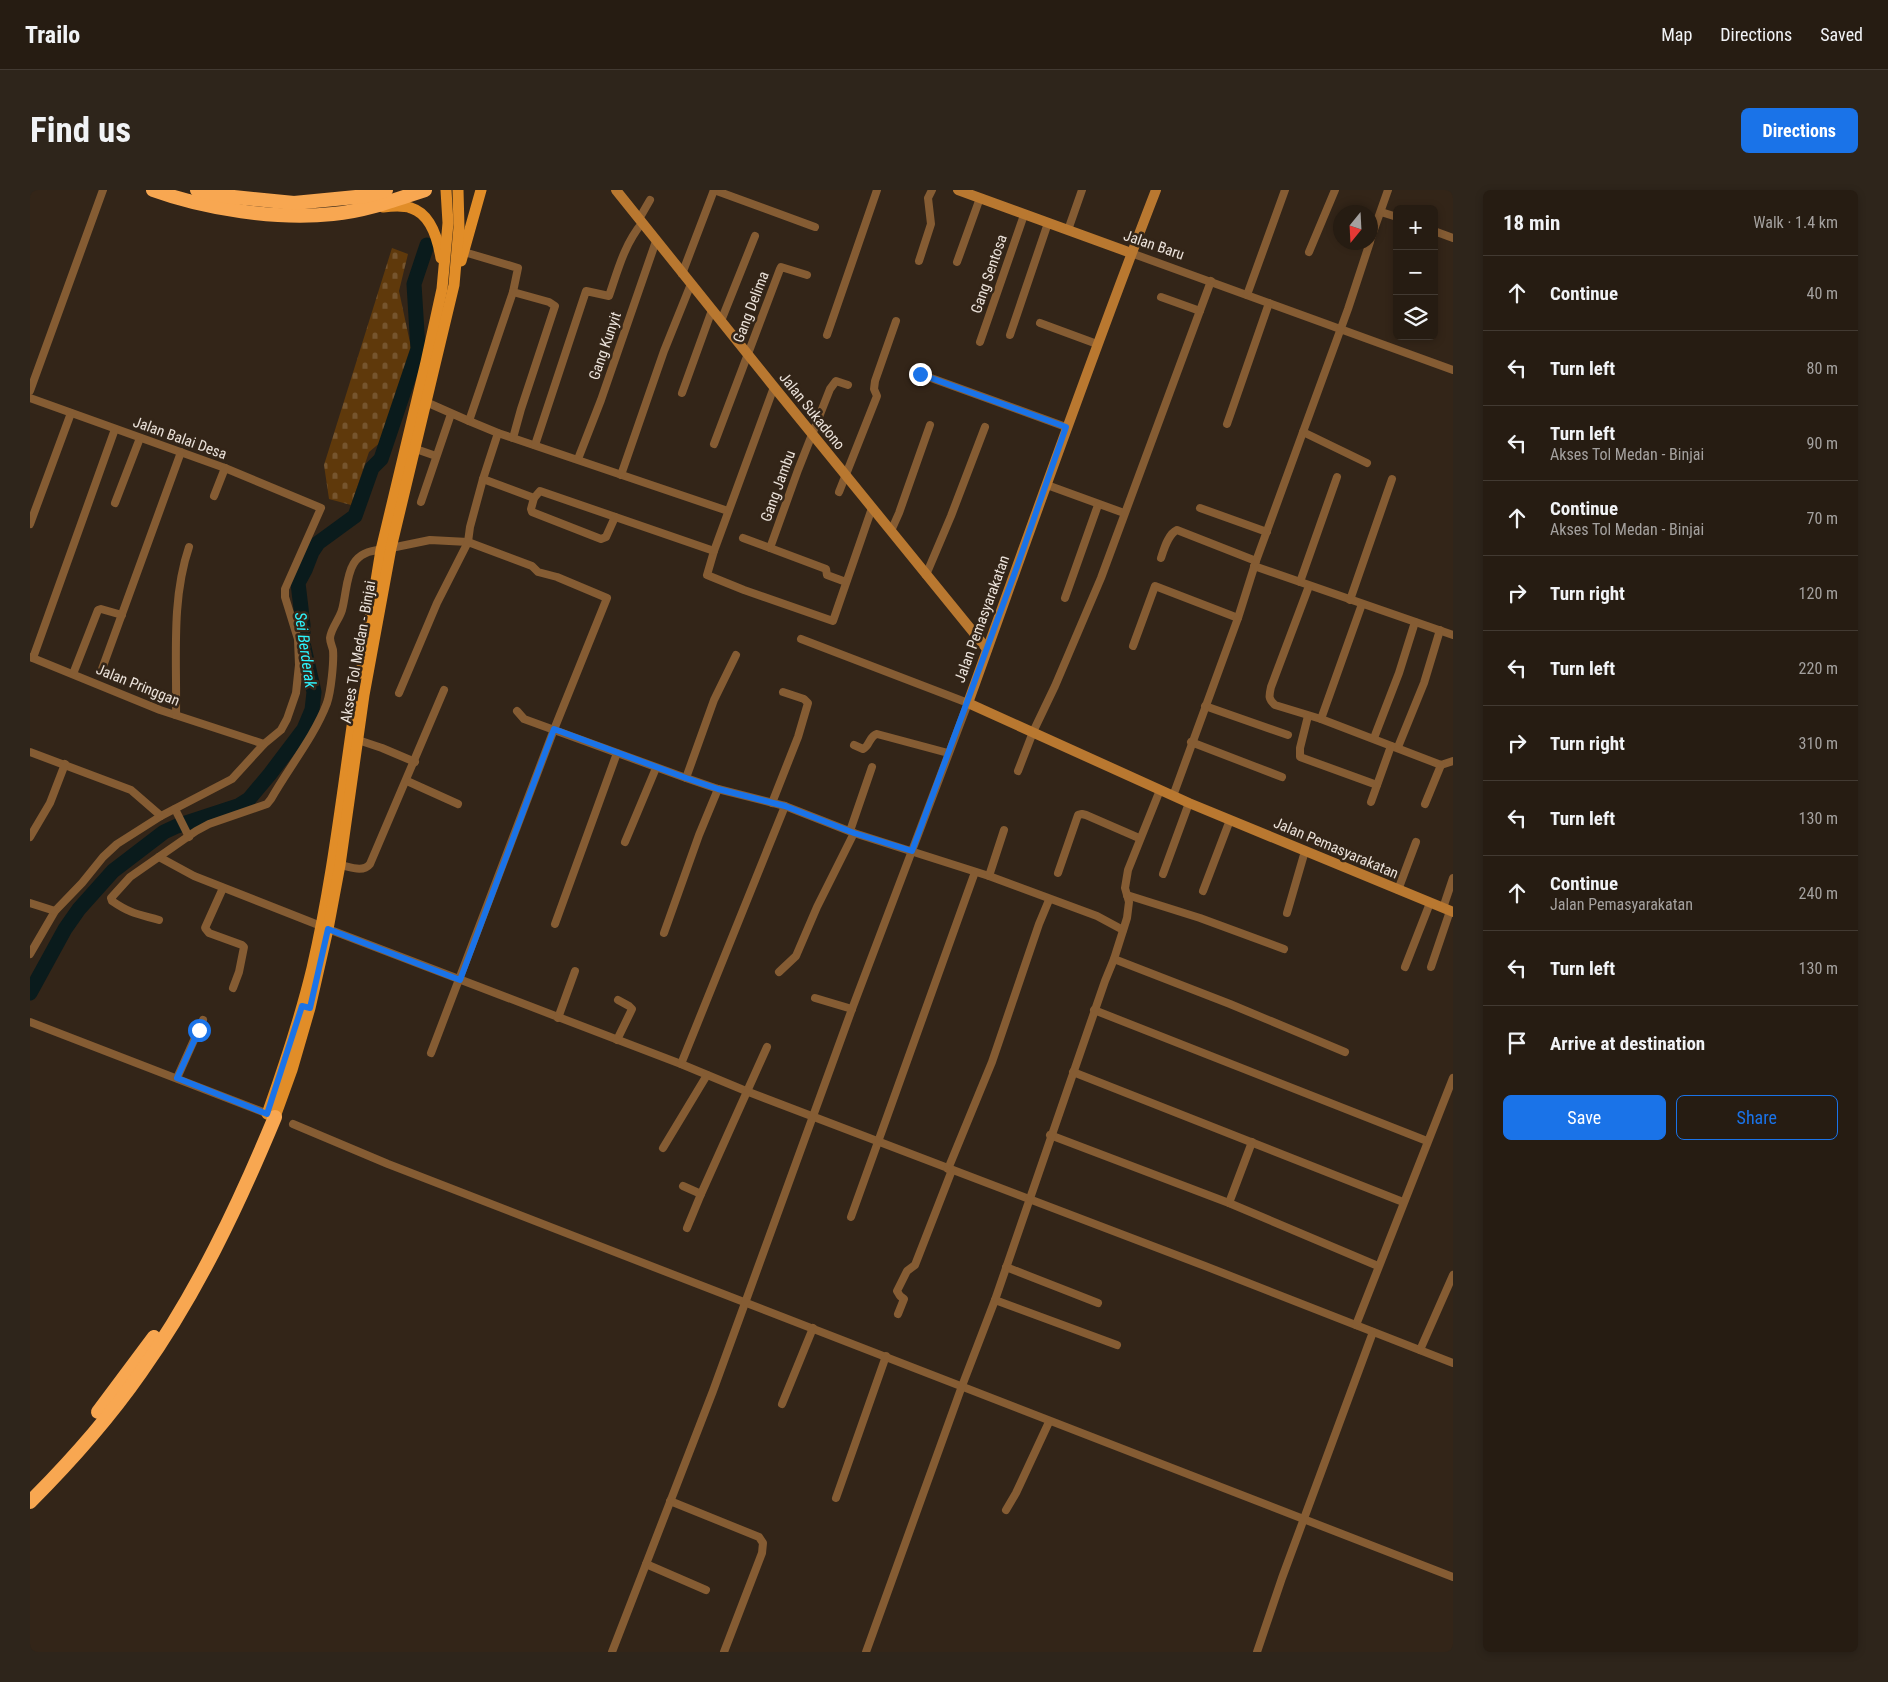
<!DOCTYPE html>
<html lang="en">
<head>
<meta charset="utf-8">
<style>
	:root { --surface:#261c12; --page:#2e251b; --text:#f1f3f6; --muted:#a4a19f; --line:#423a32; --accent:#1a73e8 }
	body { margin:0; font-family:"Roboto Condensed",sans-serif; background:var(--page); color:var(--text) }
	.controls { position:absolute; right:15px; top:15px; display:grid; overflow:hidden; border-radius:8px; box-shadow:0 2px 8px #0003 }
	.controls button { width:45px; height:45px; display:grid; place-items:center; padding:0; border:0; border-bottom:1px solid var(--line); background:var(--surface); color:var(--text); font:25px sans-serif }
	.compass { position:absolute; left:1303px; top:15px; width:45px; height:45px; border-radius:50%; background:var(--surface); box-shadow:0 2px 8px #0003; rotate:198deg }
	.stop { position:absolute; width:15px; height:15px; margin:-11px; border:4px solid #1a73e8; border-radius:50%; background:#fff }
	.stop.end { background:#1a73e8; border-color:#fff; box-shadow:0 1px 5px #0008 }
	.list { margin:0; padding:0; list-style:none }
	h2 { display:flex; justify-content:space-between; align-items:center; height:65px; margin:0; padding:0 20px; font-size:21px }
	h2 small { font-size:16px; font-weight:400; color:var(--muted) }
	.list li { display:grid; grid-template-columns:32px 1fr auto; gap:15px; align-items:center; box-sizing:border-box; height:75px; padding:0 20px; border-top:1px solid var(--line) }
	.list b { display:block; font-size:19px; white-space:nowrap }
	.list p { margin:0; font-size:16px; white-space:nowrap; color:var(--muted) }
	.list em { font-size:16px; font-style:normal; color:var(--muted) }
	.actions { display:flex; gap:10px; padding:15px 20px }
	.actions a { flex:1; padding:11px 0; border:1px solid var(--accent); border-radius:8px; text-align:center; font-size:18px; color:var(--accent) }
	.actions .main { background:var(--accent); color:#fff }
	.icon { flex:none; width:28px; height:28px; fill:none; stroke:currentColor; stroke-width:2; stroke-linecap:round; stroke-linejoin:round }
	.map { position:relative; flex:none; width:1423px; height:1462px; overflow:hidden; border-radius:8px }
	header { display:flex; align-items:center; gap:30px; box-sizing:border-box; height:70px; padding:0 25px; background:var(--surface); border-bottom:1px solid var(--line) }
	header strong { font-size:24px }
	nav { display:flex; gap:28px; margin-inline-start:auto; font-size:18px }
	.intro { display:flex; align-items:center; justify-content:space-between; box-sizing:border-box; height:120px; padding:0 30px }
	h1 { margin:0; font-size:35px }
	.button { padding:12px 22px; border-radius:8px; background:var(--accent); color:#fff; font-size:18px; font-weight:700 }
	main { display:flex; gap:30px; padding:0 30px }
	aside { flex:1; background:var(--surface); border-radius:8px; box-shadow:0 2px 8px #0003 }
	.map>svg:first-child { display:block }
	.cemetery { fill:url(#cemetery-stones) }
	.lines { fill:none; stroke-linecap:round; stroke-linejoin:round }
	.river { stroke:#0a1b1c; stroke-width:15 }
	.street { stroke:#855c33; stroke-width:8 }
	.secondary { stroke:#b97830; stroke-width:10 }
	.primary { stroke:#e18d28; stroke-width:11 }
	.highway { stroke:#f8a751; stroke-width:14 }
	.route { stroke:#1a73e8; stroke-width:6 }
	.labels { text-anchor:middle; stroke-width:5; stroke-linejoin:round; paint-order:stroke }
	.street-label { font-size:15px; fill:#ebe2da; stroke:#332518 }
	.water-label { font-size:16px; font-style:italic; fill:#2cf3fc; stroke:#332518 }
</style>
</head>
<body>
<header>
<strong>Trailo</strong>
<nav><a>Map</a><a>Directions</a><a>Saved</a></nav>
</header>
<div class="intro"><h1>Find us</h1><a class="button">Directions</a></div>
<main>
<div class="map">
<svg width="1423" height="1462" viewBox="0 0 1423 1462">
	<defs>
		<pattern id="cemetery-stones" width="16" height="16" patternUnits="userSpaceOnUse" patternTransform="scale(1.25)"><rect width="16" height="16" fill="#5f390b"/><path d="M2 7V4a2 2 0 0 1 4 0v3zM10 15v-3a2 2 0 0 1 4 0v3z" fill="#76552e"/></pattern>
	</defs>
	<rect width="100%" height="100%" fill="#332518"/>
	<polygon class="cemetery" points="362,58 378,64 369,101 382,162 352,251 339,262 321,315 299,309 294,275"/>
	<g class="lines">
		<polyline class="river" points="0,803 35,739 49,719 83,681 134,642 147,636 208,616 219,609 240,584 274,539 282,520 284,502 273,453 273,435 268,393 275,380 282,362 288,353 325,326 342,278 351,269 388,159 384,94 397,55"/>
		<g class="street">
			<polyline points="684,0 785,37"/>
			<polyline points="1351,22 1367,27"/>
			<polyline points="609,29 620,10"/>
			<polyline points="1038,40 1052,0"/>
			<polyline points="1404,41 1423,48"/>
			<polyline points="1340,51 1358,0"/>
			<polyline points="434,62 488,78 483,102 439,231 468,243 698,321"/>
			<polyline points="1279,62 1305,0"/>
			<polyline points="1101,63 1423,180"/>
			<polyline points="889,71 901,34 898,8 902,0"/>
			<polyline points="927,72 950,8"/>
			<polyline points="652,84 684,0"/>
			<polyline points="483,102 519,112 525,116 491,219 483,248"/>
			<polyline points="1217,105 1255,0"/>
			<polyline points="1131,107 1170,121"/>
			<polyline points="691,131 725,46"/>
			<polyline points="1010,133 1067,154"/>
			<polyline points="797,145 847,0"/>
			<polyline points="980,145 1018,33"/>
			<polyline points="950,152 994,25"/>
			<polyline points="890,184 1036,237"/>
			<polyline points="744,197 684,361 677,385 714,400 803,431 842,318"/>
			<polyline points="0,201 73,0"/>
			<polyline points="652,203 682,120"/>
			<polyline points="0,208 195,278 291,318 255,399 255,407 268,449 269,475 266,503 257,529 251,540 234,554 202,589 131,626 87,654 73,667 52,693 25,721 0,764"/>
			<polyline points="396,212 439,231"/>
			<polyline points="1197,234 1239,113"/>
			<polyline points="1273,242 1337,273"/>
			<polyline points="684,254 750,79 751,77 777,85"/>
			<path d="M505,255L556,101L579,106C588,80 594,55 612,33"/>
			<polyline points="380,257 406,266"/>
			<polyline points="548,269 571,210 626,51"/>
			<polyline points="591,285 634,161 661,94"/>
			<polyline points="453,289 504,308 510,301 684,361"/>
			<polyline points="1017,295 1094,323"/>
			<polyline points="809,302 847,206 844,199 845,191 866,131"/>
			<polyline points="184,306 195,278"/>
			<polyline points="504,308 501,319 502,322 571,349 576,347 585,327"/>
			<polyline points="391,312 421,224"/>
			<polyline points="85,313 110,248"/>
			<polyline points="1170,318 1237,342"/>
			<polyline points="0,334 41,223"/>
			<polyline points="861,341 869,323 900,235"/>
			<polyline points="713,348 796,379 797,385 816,392"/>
			<polyline points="361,358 400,350 438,352 502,376 508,382 527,387 577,408 523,542 401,863"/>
			<polyline points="740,358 768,280 800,199 806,191 818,195"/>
			<path d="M1131,368C1134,359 1138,344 1147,340L1226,371"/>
			<polyline points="1224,376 1423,445"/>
			<polyline points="896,385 921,326 955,237"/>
			<polyline points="1270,392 1307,287"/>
			<path d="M1279,396L1241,497C1239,506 1238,509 1245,515L1291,529L1411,575L1423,571"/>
			<polyline points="1035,408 1068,315"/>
			<polyline points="1320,410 1362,289"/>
			<polyline points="1103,456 1125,396 1208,428"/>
			<polyline points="0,467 130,520 234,554"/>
			<polyline points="3,468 85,239"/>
			<polyline points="72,479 151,262"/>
			<polyline points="43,484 68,420 71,419 92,425"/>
			<polyline points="369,503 407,413 438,352 440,337 453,289 468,243"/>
			<polyline points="1175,516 1258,545"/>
			<polyline points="487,521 494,529 656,588 688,599 755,616 824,643 959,686 1067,726 1093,740"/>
			<path d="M146,525C147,469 141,410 159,357"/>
			<polyline points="1278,526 1270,558 1270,567 1347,595"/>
			<polyline points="1291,529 1332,414"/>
			<polyline points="1344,548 1369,483 1385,432"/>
			<polyline points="328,550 352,558 385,572"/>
			<polyline points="1161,552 1252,587"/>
			<path d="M824,555L833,559C840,556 839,546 847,544L918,563"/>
			<polyline points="1368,557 1394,493 1410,440"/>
			<polyline points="0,562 101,600 131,626"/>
			<polyline points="988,581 1003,542 1025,496 1071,388 1181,91"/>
			<polyline points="656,588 684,510 706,465"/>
			<polyline points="377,591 428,614"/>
			<polyline points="1143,606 1208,428 1226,371 1273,242 1318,119 1340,52"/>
			<polyline points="1341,612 1361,556"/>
			<polyline points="742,613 768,547 778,513 774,509 753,502"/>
			<polyline points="1395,614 1411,575"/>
			<polyline points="145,619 159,647"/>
			<polyline points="820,641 842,577"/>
			<polyline points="0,647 20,613 35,574"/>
			<polyline points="595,652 626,578"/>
			<polyline points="129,667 164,686 291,736"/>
			<path d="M310,675C320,677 333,683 340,674L414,500"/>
			<polyline points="1028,683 1048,625 1052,624 1056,625 1109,648"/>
			<polyline points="1133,684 1159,613"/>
			<polyline points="959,686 974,640"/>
			<polyline points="193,698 175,738 179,743 212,755 214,757 209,782 203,798"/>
			<polyline points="1368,700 1386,652"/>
			<polyline points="1173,701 1200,630"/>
			<polyline points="1097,705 1170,728 1254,759"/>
			<polyline points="0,713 25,721"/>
			<polyline points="1413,718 1423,688"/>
			<polyline points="1257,723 1275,661"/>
			<path d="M129,730C108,724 101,724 82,711L81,708L100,687L166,641L179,634L237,614L241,609C259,577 284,547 297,513C301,501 304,472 303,460C302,456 300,452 300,448C301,438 309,430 312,420C319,394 314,361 351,360"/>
			<polyline points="525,734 587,563"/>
			<polyline points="298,739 651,874 716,901 1175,1076 1423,1173"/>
			<polyline points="634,743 669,645 688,599"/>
			<polyline points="1084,769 1200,814 1315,862"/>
			<polyline points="1375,777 1400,713"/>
			<polyline points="1401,777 1420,721"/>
			<polyline points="749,782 766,766 787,717 824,643"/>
			<polyline points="785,808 822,819"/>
			<polyline points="1064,820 1397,951"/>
			<polyline points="528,828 545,781"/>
			<polyline points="0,832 241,925"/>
			<polyline points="587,850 602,819 599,816 588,810"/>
			<polyline points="651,874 755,616"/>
			<polyline points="1043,882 1373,1012"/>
			<polyline points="147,888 173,830"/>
			<polyline points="263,934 358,974 1423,1387"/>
			<polyline points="1020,945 1199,1013 1348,1076"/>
			<polyline points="633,958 677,885"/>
			<polyline points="918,979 962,872 1009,734 1019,710"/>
			<polyline points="653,996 671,1004 737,857"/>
			<polyline points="1199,1013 1222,952"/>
			<polyline points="821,1027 945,682"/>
			<polyline points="657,1038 671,1004"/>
			<polyline points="976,1077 1068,1113"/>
			<polyline points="965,1110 1087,1155"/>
			<polyline points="868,1124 874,1109 870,1106 867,1101 877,1081 885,1075 922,980"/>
			<polyline points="1326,1135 1423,888"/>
			<polyline points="1390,1160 1423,1085"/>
			<polyline points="752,1214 783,1138"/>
			<polyline points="806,1308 856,1166"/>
			<polyline points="640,1311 729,1347 733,1353 732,1363 694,1462"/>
			<polyline points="976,1320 986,1303 1019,1232"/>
			<polyline points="616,1374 676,1400"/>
			<polyline points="582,1462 683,1201 822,819 938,513 771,449"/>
			<polyline points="836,1462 932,1196 965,1110 1075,791 1084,769 1097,728 1099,712 1095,698 1098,680 1130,600"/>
			<polyline points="1227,1462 1252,1388 1343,1142"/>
		</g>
		<g class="secondary">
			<polyline points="586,0 744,197 957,459"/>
			<polyline points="928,0 1101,63"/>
			<path d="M1126,0C1060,170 1000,341 938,513L1159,613L1423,722"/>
		</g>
		<g class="primary">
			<path d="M353,17C362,16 373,15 381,18C401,24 408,50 411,68"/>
			<polyline points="431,71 451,0"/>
			<polyline points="331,483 351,360 396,172 412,99 418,33 416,0"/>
			<path d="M237,924C254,876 270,828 282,778C302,692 312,603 325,516"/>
			<polyline points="245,927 262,880 280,818 298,739 310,675 334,505 361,358 424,95 429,37 428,0"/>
		</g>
		<g class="highway">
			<path d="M123,0C175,19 247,30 303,24C335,21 365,10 395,0"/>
			<polyline points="167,0 194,6 264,13 336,6 356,0"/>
			<polyline points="68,1222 124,1147"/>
			<path d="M0,1312C40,1272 79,1228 111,1182C167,1103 208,1016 245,927"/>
		</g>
	</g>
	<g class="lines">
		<polyline class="route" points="169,840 147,888 237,924 272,816 280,818 298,739 430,790 524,539 656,588 688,599 755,616 824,643 882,661 988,374 1036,237 890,184"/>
	</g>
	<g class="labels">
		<g class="street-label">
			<text transform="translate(1124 55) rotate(19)" y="5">Jalan Baru</text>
			<text transform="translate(959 84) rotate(-71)" y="5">Gang Sentosa</text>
			<text transform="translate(721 117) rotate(-69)" y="5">Gang Delima</text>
			<text transform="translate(575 156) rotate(-71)" y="5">Gang Kunyit</text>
			<text transform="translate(782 221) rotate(51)" y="5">Jalan Sukadono</text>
			<text transform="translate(150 248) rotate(20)" y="5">Jalan Balai Desa</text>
			<text transform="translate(748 296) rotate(-70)" y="5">Gang Jambu</text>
			<text transform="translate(952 429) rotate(-70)" y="5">Jalan Pemasyarakatan</text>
			<text transform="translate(328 462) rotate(-80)" y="5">Akses Tol Medan - Binjai</text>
			<text transform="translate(108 495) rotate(22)" y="5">Jalan Pringgan</text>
			<text transform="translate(1306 658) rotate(23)" y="5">Jalan Pemasyarakatan</text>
		</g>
		<g class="water-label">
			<text transform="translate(276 460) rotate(82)" y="6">Sei Berderak</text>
		</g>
	</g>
</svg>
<div class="controls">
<button>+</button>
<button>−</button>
<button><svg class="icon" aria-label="layers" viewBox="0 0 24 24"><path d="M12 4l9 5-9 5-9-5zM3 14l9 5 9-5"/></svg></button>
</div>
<svg class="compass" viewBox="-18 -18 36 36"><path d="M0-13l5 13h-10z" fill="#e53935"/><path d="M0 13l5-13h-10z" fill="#a4a19f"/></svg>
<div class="stop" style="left:169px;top:840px"></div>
<div class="stop end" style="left:890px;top:184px"></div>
</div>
<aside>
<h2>18 min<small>Walk · 1.4 km</small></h2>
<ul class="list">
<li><svg class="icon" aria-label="ahead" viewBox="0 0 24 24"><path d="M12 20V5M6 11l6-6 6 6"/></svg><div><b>Continue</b></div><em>40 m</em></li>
<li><svg class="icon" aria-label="left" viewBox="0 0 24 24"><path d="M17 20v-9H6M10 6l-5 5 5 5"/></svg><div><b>Turn left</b></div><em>80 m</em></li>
<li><svg class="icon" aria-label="left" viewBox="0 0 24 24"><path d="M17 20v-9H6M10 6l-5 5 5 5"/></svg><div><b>Turn left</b><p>Akses Tol Medan - Binjai</p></div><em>90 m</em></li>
<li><svg class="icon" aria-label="ahead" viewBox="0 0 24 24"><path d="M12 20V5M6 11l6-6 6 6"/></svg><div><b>Continue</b><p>Akses Tol Medan - Binjai</p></div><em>70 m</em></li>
<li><svg class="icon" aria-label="right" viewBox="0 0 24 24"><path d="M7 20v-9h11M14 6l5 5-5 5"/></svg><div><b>Turn right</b></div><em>120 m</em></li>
<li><svg class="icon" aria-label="left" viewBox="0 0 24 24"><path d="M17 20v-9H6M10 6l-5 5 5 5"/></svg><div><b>Turn left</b></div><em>220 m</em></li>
<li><svg class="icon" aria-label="right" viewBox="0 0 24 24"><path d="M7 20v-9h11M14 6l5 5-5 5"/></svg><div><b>Turn right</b></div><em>310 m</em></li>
<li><svg class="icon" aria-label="left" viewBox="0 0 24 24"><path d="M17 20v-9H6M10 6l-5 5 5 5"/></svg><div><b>Turn left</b></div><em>130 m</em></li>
<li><svg class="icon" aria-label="ahead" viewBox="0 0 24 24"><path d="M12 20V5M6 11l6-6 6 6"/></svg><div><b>Continue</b><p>Jalan Pemasyarakatan</p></div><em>240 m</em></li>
<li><svg class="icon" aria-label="left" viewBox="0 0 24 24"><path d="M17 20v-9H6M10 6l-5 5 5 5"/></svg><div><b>Turn left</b></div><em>130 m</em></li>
<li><svg class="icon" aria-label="arrive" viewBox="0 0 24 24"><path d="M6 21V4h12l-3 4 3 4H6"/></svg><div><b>Arrive at destination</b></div></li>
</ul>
<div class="actions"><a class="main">Save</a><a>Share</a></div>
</aside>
</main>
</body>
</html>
